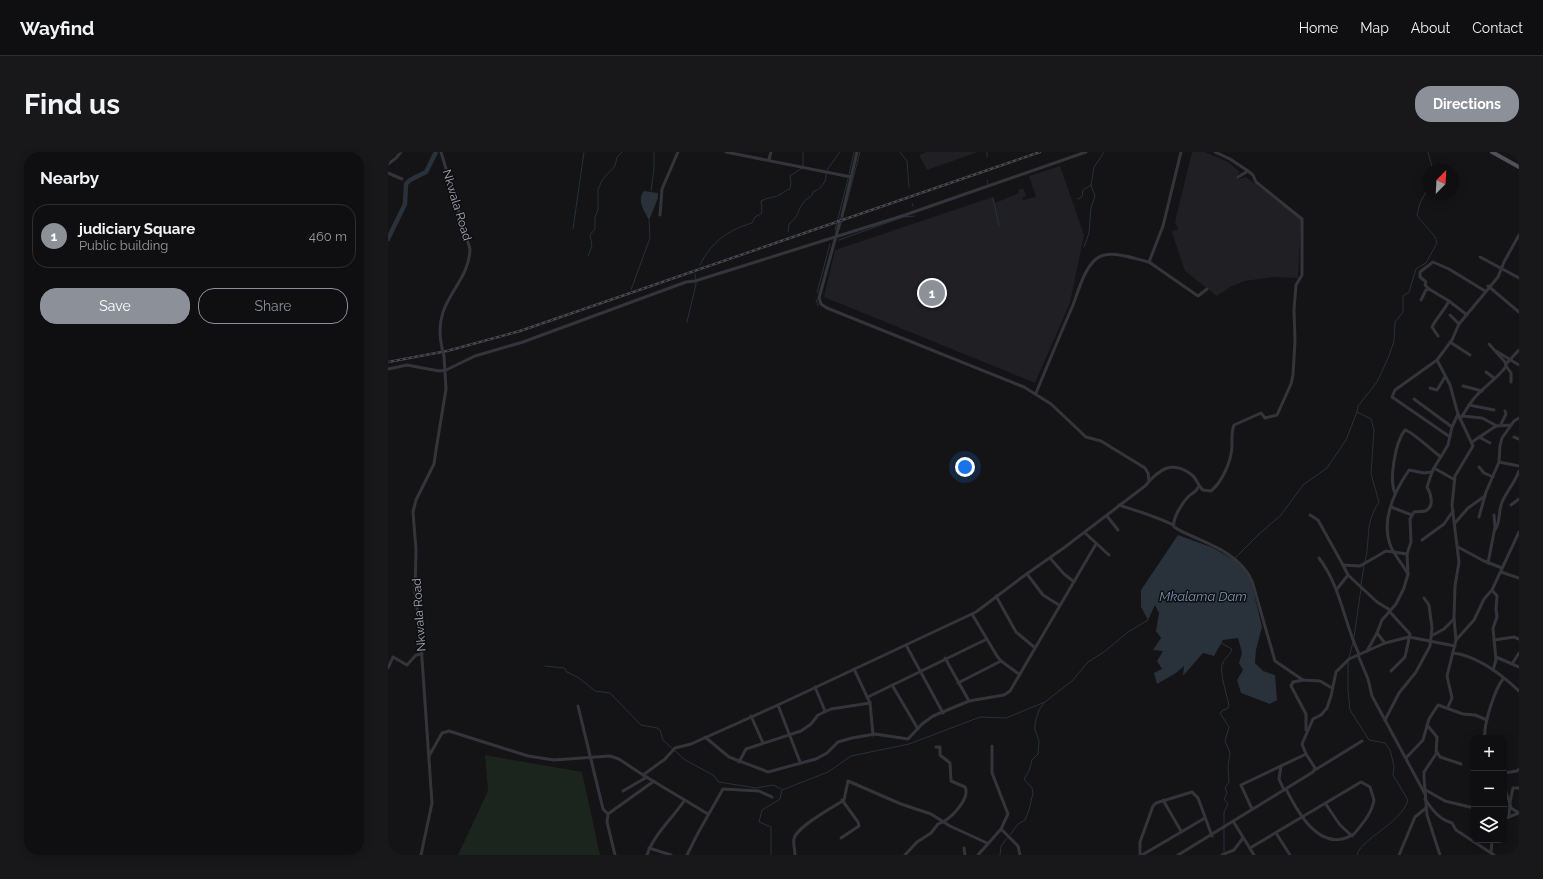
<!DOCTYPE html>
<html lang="en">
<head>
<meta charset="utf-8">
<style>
	:root { --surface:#0f0e10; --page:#181719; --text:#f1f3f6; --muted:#9b9c9f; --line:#2f2e30; --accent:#8c9099 }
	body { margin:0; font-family:Raleway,sans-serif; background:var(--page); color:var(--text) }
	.controls { position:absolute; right:12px; bottom:12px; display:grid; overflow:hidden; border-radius:8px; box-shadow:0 2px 10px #0003 }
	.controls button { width:36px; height:36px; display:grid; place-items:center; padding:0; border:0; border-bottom:1px solid var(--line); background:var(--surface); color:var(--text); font:20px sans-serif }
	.compass { position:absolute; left:1035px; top:12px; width:36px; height:36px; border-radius:50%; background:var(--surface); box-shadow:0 2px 10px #0003; rotate:24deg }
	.you { position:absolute; left:577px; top:315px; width:14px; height:14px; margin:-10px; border:3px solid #fff; border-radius:50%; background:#1a73e8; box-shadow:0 0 0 6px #1a73e833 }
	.badge { display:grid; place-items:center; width:26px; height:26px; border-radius:50%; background:var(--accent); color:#fff; font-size:13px; font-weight:700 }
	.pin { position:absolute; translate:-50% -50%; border:2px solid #fff; box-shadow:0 1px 4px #0006 }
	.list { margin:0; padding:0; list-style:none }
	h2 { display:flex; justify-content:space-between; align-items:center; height:52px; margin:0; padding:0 16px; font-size:17px }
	h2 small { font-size:13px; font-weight:400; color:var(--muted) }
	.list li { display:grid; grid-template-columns:26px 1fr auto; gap:12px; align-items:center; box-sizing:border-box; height:64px; margin:0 8px 8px; padding:0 8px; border:1px solid var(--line); border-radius:16px }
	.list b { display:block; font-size:15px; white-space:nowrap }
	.list p { margin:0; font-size:13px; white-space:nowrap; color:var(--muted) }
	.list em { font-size:13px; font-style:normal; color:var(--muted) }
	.actions { display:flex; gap:8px; padding:12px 16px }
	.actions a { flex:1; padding:9px 0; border:1px solid var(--accent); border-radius:16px; text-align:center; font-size:14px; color:var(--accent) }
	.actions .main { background:var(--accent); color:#fff }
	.icon { flex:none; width:22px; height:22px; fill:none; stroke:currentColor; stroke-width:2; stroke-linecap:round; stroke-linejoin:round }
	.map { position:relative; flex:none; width:1131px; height:703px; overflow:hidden; border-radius:16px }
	header { display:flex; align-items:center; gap:24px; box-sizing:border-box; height:56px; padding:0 20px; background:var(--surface); border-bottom:1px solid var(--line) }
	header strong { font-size:19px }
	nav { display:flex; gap:22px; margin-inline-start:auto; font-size:14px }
	.intro { display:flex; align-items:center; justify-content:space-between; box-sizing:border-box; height:96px; padding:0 24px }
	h1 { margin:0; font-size:28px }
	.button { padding:10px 18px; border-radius:16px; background:var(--accent); color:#fff; font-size:14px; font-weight:700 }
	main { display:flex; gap:24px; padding:0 24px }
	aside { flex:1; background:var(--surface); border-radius:16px; box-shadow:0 2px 10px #0003 }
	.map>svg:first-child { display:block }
	.built { fill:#201f23 }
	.green { fill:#1b241d }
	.water { fill:#29313a }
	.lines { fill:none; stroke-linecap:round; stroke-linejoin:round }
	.stream { stroke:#29313a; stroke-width:1 }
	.river { stroke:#29313a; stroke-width:4.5 }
	.minor-tunnel { stroke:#313136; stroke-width:3; stroke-dasharray:3 1.5; stroke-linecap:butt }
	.minor { stroke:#34353b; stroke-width:3 }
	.major { stroke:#50515a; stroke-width:4 }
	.rail-casing { stroke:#474950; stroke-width:2.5 }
	.rail { stroke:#0f0e11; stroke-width:1; stroke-dasharray:3; stroke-linecap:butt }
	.minor-bridge { stroke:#34353b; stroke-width:3 }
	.labels { text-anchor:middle; stroke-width:3; stroke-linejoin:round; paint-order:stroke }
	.street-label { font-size:12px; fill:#a4a8b7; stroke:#0f0e11 }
	.water-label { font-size:13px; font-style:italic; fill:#7794b6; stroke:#0f0e11 }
</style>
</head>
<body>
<header>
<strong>Wayfind</strong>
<nav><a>Home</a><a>Map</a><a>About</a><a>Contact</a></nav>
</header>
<div class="intro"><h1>Find us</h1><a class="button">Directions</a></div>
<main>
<aside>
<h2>Nearby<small></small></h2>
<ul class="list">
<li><span class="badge">1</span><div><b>judiciary Square</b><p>Public building</p></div><em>460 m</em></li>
</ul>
<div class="actions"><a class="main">Save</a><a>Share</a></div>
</aside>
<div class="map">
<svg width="1131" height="703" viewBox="0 0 1131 703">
	<rect width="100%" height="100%" fill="#141316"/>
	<g class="built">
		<polygon points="538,0 590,0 539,18 531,3"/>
		<polygon points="804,0 817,0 840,10 852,20 849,24 851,27 858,25 913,67 910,126 885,125 857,129 842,135 829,144 797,119 784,81 785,78 786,79 790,77 787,70"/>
		<polygon points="672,14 696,83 682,151 647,231 436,145 447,98 605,45 607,51 631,41 630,38 635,36 638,44 634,46 635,48 648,45 641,24"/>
	</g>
	<polygon class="green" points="97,603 194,620 212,703 70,703 100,639"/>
	<g class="water">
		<path d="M256,39L270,41V46L261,68C257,60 248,48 256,39Z"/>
		<polygon points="790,383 823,395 845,407 855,416 863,429 874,475 868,498 867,511 875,519 887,523 889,548 882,552 853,541 849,528 855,518 851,511 854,501 850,486 835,488 826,504 815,501 795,524 796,514 788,521 769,532 766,521 774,517 769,509 775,499 765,498 773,486 768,479 771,461 767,453 760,468 753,455 753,438"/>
	</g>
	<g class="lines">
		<g class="stream">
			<polyline points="512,0 519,9 521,35"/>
			<polyline points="599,0 599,5"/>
			<polyline points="1040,0 1045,18"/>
			<polyline points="415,14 415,0"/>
			<polyline points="439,18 452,0"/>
			<polyline points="461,22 466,0"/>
			<polyline points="599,28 600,32"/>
			<polyline points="263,39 266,17 266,0"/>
			<polyline points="605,46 611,74"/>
			<polyline points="690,47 694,45 695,38 703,33 706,15 715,2 715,0"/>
			<polyline points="524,51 525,54"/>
			<polyline points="457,57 472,0"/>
			<polyline points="185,77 196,0"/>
			<polyline points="447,78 460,27"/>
			<polyline points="451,78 455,66"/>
			<path d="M400,80L401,72C412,63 408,61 415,51C418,46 424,46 425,40C433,37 439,30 438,21"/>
			<polyline points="451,88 515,65 527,64"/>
			<polyline points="696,95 701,81 703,56 707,44 703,33"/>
			<polyline points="200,104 204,94 202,83 207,77 207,65 210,58 210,38 214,28 227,14 229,5 234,0"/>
			<path d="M312,113C323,90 340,78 364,71L367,65L374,61L373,49C379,45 388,46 393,42C397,40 397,38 402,37L403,31L402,24L414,16"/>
			<polyline points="243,138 262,86 261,68"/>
			<polyline points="429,141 442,92"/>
			<polyline points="428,147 430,154"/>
			<polyline points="299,170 308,132 307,122"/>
			<polyline points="847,406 870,383 893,363 915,333 939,316 958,288 969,260"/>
			<path d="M977,410C983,385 976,373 991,350L983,322L986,278L983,267L969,260L970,254L989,230L1001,204L1006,189L1007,170L1015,160V144L1021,140L1028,117L1038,111L1049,91C1047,80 1035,74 1029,63L1032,51L1041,34"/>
			<polyline points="973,433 976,413"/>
			<polyline points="966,485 973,437"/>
			<path d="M833,491L844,497C842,504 836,506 834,513C832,523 839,543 841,554L839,557L835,558L832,561L841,575L837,589L842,601L840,613L841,630L837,636L839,641L836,647L840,652L836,660V673"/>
			<polyline points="961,506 965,490"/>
			<path d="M960,509V539L962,558L981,588L997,591L1002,598L1006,614L1005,623L1020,648C1013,672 972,687 969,703"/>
			<polyline points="157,514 176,516 179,520 191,526 207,539 222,541 253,573 269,576 272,578 275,588 297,608 325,623 331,630 368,636 385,633 393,637"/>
			<polyline points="622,683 630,672 637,668 641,658 645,641 644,636 636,627 641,619 644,608 650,602 651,589 647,578 647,571 651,558 656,551"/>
			<polyline points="836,700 836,676"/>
			<polyline points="383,703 383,675 371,670 374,658 392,647 394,638 440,620 463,604 521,592 592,565 618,566 657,550 684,529 700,510 716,500 740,480 760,468"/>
			<polyline points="612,703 613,694 619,686"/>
		</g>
		<polyline class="river" points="0,87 17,52 18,32 22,28 38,20 48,0"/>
		<polyline class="minor-tunnel" points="451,73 454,64"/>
		<g class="minor">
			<path d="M53,0L82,97C81,135 43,147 54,196"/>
			<polyline points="338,0 463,25"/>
			<polyline points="793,0 775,74 761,110 810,144 819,137"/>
			<polyline points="827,0 842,7 860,19 850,25"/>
			<polyline points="381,7 383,0"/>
			<polyline points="0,12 8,6 13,0"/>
			<polyline points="0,21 14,27"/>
			<polyline points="272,63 274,37 290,0"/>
			<polyline points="454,64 469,0"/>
			<polyline points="451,73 431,146 433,152 439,156 636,235 663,252 698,285 713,289 757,316 760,321 761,329"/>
			<polyline points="1092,105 1131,126"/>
			<polyline points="1100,134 1131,160"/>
			<polyline points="1041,137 1037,133 1038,130 1032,125 1032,120 1045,110 1061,117 1097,139"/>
			<polyline points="1033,148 1038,138 1041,137 1061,149 1079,163"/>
			<polyline points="1062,163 1071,172"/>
			<path d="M1050,184L1044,175C1049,165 1056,159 1061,149"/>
			<polyline points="1062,190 1082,203"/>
			<polyline points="1108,199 1131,213"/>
			<polyline points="1049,208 1007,238 1004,245 1062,285"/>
			<polyline points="1118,212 1131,198"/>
			<polyline points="1118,214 1123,221 1123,230"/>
			<polyline points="0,217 19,213 51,219 58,218 87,204 135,190 298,130 307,129 514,64 698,0"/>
			<polyline points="1098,220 1106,226"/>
			<polyline points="1075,234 1094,239"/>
			<polyline points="1042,236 1049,238 1057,225"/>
			<path d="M648,241C660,212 672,183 685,153C690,140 696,117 708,107C722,96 746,107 761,110"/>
			<polyline points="1026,247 1064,275"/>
			<polyline points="1081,253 1106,258"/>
			<polyline points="1074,264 1094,266 1109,274"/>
			<path d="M1072,267C1078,259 1082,250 1089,243C1095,236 1115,221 1118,214L1117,210L1101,192"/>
			<polyline points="1113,272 1118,262 1117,259"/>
			<polyline points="1091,285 1102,291"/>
			<polyline points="1126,285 1131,287"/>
			<polyline points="1084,290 1108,274 1123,273"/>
			<polyline points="1111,310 1131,314"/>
			<polyline points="1091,315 1096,321 1105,325"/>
			<polyline points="1067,328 1046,316 1060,293 1064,275 1070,262"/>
			<path d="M811,334C808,341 804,341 800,345C794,351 784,367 786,375C792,379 799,382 806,385C829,395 853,405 864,429L887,509L915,528L932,529L944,536"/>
			<path d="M1007,341C1001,328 1007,290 1017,278C1022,278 1046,300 1053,305"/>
			<path d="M731,353C749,359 770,365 785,373"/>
			<polyline points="1123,353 1131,347"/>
			<polyline points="1003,355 1024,363"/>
			<polyline points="922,363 930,368 955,413"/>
			<polyline points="719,364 730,378"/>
			<polyline points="1091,365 1098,340 1111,310 1112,294 1114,286 1126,269 1131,266"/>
			<polyline points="1067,371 1080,356 1097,344"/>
			<path d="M1107,378C1113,369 1110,360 1114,350C1119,339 1127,330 1131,319"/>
			<polyline points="697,381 721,403"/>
			<polyline points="1034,388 1056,372 1065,359"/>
			<polyline points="1070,395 1096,409 1114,416"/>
			<polyline points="662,406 676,422 685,429"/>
			<path d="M931,406C953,435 956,471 971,502"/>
			<polyline points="1100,411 1107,375 1106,363"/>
			<polyline points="1113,420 1131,426"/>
			<polyline points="639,422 655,443 671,453"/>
			<path d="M1020,422C1015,413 1007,404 1003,395C992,368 1006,340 1021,318L1036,321L1044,320L1046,316"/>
			<polyline points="960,423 989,450 1002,458"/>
			<polyline points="949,437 960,423 955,413 972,414 998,399 1019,402"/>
			<polyline points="1104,438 1109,444 1108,457 1109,465 1105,476 1108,508 1105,518"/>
			<polyline points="608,444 628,480 646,495"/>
			<polyline points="1001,459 1022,482 1017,505 1003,519"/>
			<polyline points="584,462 609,504 613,509 631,522"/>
			<polyline points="989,481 997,491"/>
			<polyline points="1045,483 1056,477 1066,467"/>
			<polyline points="1068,488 1086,468 1096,447 1104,438 1131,380"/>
			<polyline points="1106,488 1126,485 1131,487"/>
			<polyline points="518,493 555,561"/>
			<path d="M979,499L989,481L994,468L1008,452L1016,436L1020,422L1019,402L1023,390L1022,367L1026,360C1030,359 1033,360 1037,359C1047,355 1043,342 1039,335L1044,320"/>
			<path d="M1065,501C1090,504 1113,522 1131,539"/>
			<polyline points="970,503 980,527 984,544 1037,642"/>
			<polyline points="1108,505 1131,515"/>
			<polyline points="557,506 581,549"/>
			<polyline points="1124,512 1131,501"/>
			<polyline points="0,516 5,505 19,513 28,503 34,502"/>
			<polyline points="466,517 482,551 485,583"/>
			<polyline points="915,528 905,530 903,534 918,562 918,578"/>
			<polyline points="570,531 613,509"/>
			<polyline points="504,533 530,577"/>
			<polyline points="427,535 437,559"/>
			<polyline points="480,545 599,487"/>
			<polyline points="390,553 412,610"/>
			<polyline points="190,554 215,657 220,662 219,670 227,703"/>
			<polyline points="1060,555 1064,546 1059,524 1068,488 1066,466 1067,434 1071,410 1064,353 1067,324 1085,294 1070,262 1062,233 1049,208 1064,188 1071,172 1110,125 1116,110 1131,83"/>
			<polyline points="363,564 375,591"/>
			<polyline points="997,568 1011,541 1028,520 1042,494 1044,476 1041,453 1036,446"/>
			<polyline points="1039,573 1049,585 1048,602 1036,620 1036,626 1039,663 1052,703"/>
			<polyline points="317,585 341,605 380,620 428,607 439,601 450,590 464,586 487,582 520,587 534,572 545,564 581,549 616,543 622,539 708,392"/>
			<path d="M1097,586C1095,573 1107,537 1115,527"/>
			<polyline points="1049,600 1052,605 1073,612"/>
			<path d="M41,604L54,581L61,579L140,604L166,608L222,604L231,607L255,623L277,607L287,596L303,592L390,553L588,460L633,426L677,395L757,334C770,318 784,307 804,323C809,327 810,334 815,338L823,339C834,330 843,310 844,295C844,287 843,281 846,273L873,261L877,266L889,263L903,232L905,223L907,189L906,158L908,133L914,123V67L868,30L865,23L860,19"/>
			<polyline points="1018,606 1035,588 1041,567 1050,553 1075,562 1087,563 1099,568"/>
			<polyline points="351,610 358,597 413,579 423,572 430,563 443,557 482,551"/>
			<polyline points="893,614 891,627 896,638"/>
			<polyline points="927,618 974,589"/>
			<polyline points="1116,621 1129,619 1131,617"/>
			<polyline points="255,623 320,662"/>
			<polyline points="1116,635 1122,651 1121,664"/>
			<polyline points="1036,637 1057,649 1086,656"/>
			<polyline points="235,639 259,625"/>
			<path d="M1037,647C1045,659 1051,667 1064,671L1068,678L1106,703"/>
			<polyline points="775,648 793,679"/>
			<polyline points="1122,650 1125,636 1131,636"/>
			<polyline points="937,651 952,673 964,684"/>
			<polyline points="1122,653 1123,656 1131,661"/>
			<polyline points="864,657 853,633 918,602"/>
			<polyline points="220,662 266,629"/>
			<polyline points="1116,667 1131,661"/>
			<polyline points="845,669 866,703"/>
			<polyline points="613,677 630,694 632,703"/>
			<polyline points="888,681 902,703"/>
			<polyline points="453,686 471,674 470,670 454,648"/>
			<polyline points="261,696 283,703"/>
			<polyline points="576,696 577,703"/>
			<path d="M862,696L973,630L982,635L986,648C984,661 975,671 966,682C933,703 910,661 898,637"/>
			<polyline points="1103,701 1104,688"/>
			<polyline points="33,703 44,651 32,478 27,440 28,398 25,360 28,348 46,312 48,298 58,237 56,204"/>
			<path d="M259,703C266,682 284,667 296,649"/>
			<polyline points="299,703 310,681 335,637 371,639 384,645"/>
			<path d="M407,703C407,698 405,692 406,687C408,675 445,655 456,648L460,629L513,652L543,662L562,674L599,691"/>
			<path d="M517,703L529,690L543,681L550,672C561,669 583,647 577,635L563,629L562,611L552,603V595H548"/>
			<polyline points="590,703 613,677 620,662 604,621 604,594"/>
			<polyline points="752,703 752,690 765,654 768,651 804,640 810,646 824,684"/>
			<polyline points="754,703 817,666"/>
			<polyline points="790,703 925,620 927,616 918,602 914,592 925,567 933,563 939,556 943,544 948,520 961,507 997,491 1021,485 1067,494"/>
			<polyline points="834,703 846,698 855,686"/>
			<polyline points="1011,703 1027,665 1038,656"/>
		</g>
		<polyline class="major" points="1104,0 1131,15"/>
		<defs>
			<polyline id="rail" points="0,210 59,199 132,179 652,0"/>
		</defs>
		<use href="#rail" class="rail-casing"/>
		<use href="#rail" class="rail"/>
		<polyline class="minor-bridge" points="54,196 56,204"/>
	</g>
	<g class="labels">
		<g class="street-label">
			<text transform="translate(69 53) rotate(73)" y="4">Nkwala Road</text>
			<text transform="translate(31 463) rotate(-94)" y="4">Nkwala Road</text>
		</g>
		<g class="water-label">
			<text x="815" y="449">Mkalama Dam</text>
		</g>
	</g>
</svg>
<div class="controls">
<button>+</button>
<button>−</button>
<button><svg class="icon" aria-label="layers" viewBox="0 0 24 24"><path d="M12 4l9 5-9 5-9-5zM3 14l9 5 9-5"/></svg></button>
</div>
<svg class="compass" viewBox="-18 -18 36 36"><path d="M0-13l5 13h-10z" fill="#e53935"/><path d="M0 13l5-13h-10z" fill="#9b9c9f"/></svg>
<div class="you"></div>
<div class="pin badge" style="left:544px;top:141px">1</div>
</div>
</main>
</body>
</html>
